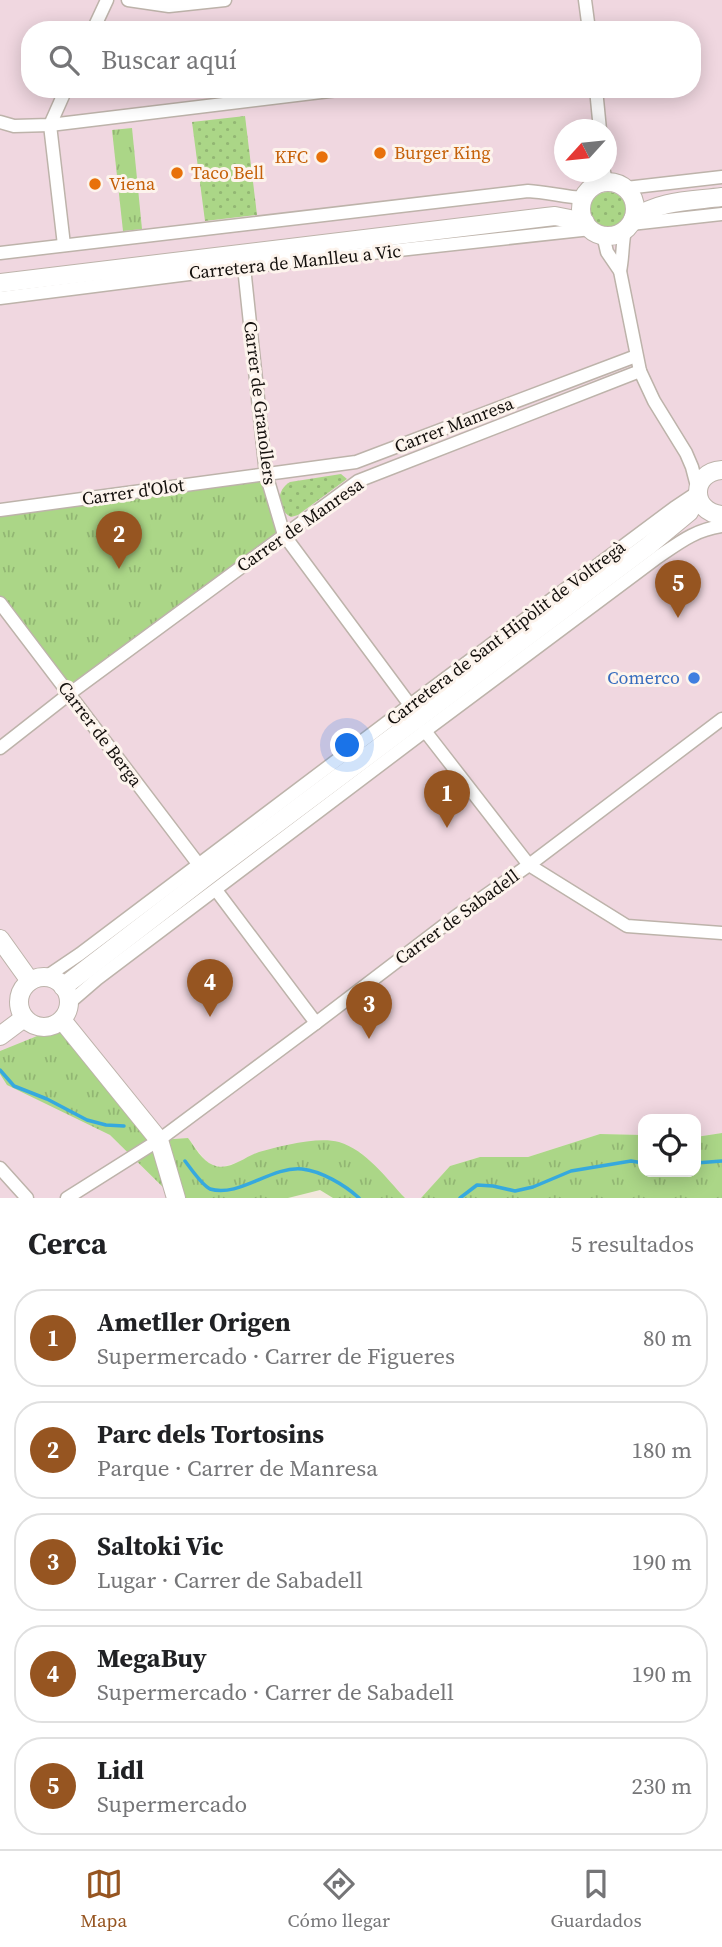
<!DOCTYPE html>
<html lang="es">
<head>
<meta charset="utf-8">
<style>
	:root { --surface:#fff; --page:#f6f6f6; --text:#202124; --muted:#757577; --line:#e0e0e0; --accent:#965521 }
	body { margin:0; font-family:"Source Serif 4",serif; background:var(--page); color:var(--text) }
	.controls { position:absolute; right:21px; bottom:21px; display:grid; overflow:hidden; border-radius:14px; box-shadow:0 4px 18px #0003 }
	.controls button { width:63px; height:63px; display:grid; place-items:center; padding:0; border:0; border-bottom:2px solid var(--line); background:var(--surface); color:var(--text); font:35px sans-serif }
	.compass { position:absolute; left:554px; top:119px; width:63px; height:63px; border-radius:50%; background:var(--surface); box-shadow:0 4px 18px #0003; rotate:243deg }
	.you { position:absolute; left:348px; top:746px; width:24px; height:24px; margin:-18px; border:5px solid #fff; border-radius:50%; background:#1a73e8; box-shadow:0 0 0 10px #1a73e833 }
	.badge { display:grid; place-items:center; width:46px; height:46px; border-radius:50%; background:var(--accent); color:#fff; font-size:23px; font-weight:700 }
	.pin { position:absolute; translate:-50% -58px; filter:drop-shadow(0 2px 4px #0008) }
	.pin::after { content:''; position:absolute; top:37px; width:24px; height:21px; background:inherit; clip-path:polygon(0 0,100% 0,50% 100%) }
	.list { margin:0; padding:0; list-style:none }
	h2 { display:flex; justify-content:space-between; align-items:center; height:91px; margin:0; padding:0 28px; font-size:30px }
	h2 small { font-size:23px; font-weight:400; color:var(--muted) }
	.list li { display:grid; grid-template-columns:46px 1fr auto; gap:21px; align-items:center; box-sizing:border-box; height:98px; margin:0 14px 14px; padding:0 14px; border:2px solid var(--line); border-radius:28px }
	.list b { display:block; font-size:26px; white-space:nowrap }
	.list p { margin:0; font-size:23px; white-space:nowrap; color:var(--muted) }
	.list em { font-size:23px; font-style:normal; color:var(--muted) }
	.icon { flex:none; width:38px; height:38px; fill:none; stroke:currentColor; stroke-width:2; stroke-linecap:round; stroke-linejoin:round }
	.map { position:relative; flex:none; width:722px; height:1198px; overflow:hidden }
	.search { position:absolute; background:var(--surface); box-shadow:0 4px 18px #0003; left:21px; right:21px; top:21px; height:77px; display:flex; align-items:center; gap:18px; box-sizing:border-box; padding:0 24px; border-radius:28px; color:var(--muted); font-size:26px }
	.sheet { height:651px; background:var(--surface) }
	nav { display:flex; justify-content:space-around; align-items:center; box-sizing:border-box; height:98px; border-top:2px solid var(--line); background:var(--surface); font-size:19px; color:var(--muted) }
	nav a { display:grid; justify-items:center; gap:4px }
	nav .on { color:var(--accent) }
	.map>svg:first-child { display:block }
	.industrial { fill:#f0d7e0; fill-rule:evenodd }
	.grass { fill:url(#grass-dots) }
	.park { fill:url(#park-tufts) }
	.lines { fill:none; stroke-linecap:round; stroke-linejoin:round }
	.stream { stroke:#36a9de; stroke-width:3.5 }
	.street-casing { stroke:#bdb3aa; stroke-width:15 }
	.secondary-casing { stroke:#bdb3aa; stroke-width:20 }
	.street { stroke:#fff; stroke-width:12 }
	.secondary { stroke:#fff; stroke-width:18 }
	.food-dot { fill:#e8710a; stroke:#fdf4ed; stroke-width:2.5 }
	.shop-dot { fill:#3f7fe0; stroke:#fdf4ed; stroke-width:2.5 }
	.labels { text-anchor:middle; stroke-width:6; stroke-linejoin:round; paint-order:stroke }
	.food-label { font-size:18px; fill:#c56008; stroke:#fdf4ed; text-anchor:start }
	.street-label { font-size:18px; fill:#130f0c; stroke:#fdf4ed }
	.shop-label { font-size:18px; fill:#366cbe; stroke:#fdf4ed; text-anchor:end }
</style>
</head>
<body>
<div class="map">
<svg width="722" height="1198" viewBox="0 0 722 1198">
	<defs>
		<pattern id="grass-dots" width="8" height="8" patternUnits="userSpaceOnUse" patternTransform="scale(1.75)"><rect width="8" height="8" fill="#abd687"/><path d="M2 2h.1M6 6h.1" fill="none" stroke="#92b673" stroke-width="1.8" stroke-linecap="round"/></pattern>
		<pattern id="park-tufts" width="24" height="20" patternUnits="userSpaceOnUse" patternTransform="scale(1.75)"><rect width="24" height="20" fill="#abd687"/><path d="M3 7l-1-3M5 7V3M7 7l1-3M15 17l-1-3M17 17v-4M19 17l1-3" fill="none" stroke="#92b673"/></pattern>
	</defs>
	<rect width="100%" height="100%" fill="#f2e7dd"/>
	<g class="industrial">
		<path d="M0,0H722V1133L696,1137V1119H643V1135L600,1134L528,1157H480L450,1166L421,1198H405L360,1152L257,1153L239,1162L222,1167L212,1165L205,1160L188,1138L159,1140L62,1027L0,1051ZM30,30H692V89H30ZM564,130H606V172H564Z"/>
		<polygon points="0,1074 8,1085 110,1135 174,1198 0,1198"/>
	</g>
	<g class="grass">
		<polygon points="245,116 257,215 205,221 192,122"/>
		<circle cx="608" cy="210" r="18"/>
		<path d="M341,474L347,479L298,515L291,517C276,509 276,490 290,482Z"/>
	</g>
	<g class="park">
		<polygon points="132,128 142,229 123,231 112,130"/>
		<polygon points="266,474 284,535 69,694 0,603 0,510"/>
		<path d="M62,1026L159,1140L188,1138C195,1147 202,1161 213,1165C229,1172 244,1157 259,1152C280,1146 318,1136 339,1142C366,1150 386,1178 405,1198H333L320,1190L288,1198H174L110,1135L7,1085L0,1074V1051Z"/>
		<polygon points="722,1133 722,1198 421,1198 450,1166 480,1157 528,1157 600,1134 643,1135 643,1172 696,1172 696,1137"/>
	</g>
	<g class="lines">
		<g class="stream">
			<polyline points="0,1070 14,1086 47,1099 87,1120 106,1125 124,1126"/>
			<path d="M185,1161C192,1170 201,1184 210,1189C239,1198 271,1166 302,1169C321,1171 345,1185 359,1198"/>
			<polyline points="696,1163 722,1161"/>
			<polyline points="460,1198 477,1185 493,1186 515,1191 533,1187 571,1171 631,1161 643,1163"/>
		</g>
		<defs>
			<g id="street">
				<polyline points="128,0 169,6 225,0"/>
				<polyline points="585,0 589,30"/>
				<polyline points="93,30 107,0"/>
				<polyline points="596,89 600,130"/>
				<polyline points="0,122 14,126 50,125 346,89"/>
				<polyline points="604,172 606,181"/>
				<polyline points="626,188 722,177"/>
				<polyline points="631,224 722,214"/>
				<polyline points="603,235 607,252 620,271 640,371 654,401 686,453 692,467 698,490"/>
				<polyline points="64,245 50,125 66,89"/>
				<path d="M0,253L528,191C547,192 564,197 584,198"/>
				<polyline points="244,267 266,474 284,535 410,705"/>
				<path d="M620,271C623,257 622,244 625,230"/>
				<polyline points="0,298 244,267 591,229"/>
				<polyline points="0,510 356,462 636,356"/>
				<polyline points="0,603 199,865"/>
				<polyline points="425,731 529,865 627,926 722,933"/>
				<polyline points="0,748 69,694 358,481 640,371"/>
				<polyline points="216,890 316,1023"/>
				<polyline points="46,977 80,954 410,705 674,508 698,492"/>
				<path d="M68,1004L97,979L425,731L658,557C680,542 695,530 722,526"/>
				<polyline points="0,1168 27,1198"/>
				<polyline points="67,1198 159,1140 316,1023 455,917 529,865 722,719"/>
			</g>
			<g id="secondary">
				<circle cx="608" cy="209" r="27"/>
				<path d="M633,219C659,200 691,201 722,197"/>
				<polyline points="0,283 546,217 555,216 585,222"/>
				<path d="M722,470C690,472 690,512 722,515"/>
				<polyline points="0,939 30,981"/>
				<circle cx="44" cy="1002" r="25"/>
				<polyline points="63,987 207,876 648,546 689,512 698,495"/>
				<polyline points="62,1020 159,1140 176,1198"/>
				<polyline points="0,1036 24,1018"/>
			</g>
		</defs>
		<use href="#street" class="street-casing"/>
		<use href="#secondary" class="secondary-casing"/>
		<use href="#street" class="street"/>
		<use href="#secondary" class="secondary"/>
	</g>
	<g class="food-dot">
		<circle cx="380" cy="153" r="7"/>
		<circle cx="322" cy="157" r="7"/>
		<circle cx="177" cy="173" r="7"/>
		<circle cx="95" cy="184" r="7"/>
	</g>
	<circle class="shop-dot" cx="694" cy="678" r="7"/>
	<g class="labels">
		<g class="food-label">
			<text x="394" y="159">Burger King</text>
			<text x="308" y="163" text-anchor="end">KFC</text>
			<text x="191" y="179">Taco Bell</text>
			<text x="109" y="190">Viena</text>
		</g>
		<g class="street-label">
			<text transform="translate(295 262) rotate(-6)" y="6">Carretera de Manlleu a Vic</text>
			<text transform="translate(260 403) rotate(83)" y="6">Carrer de Granollers</text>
			<text transform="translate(454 425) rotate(-21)" y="6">Carrer Manresa</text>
			<text transform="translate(133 492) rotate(-8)" y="6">Carrer d'Olot</text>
			<text transform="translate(300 525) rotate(-35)" y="6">Carrer de Manresa</text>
			<text transform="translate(506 633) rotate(-37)" y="6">Carretera de Sant Hipòlit de Voltregà</text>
			<text transform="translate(100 734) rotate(53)" y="6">Carrer de Berga</text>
			<text transform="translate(457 917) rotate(-36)" y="6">Carrer de Sabadell</text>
		</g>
		<g class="shop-label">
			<text x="680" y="684">Comerco</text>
		</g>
	</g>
</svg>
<div class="controls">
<button><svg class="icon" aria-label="locate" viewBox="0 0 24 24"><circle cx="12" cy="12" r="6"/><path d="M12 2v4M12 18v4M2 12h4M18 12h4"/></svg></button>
</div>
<svg class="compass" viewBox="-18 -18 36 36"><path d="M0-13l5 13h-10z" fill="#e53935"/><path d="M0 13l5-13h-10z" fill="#757577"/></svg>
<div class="you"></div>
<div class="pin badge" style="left:447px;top:828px">1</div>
<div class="pin badge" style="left:119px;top:569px">2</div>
<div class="pin badge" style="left:369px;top:1039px">3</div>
<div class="pin badge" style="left:210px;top:1017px">4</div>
<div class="pin badge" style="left:678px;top:618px">5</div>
<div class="search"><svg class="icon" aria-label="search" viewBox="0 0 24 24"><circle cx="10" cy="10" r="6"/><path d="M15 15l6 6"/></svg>Buscar aquí</div>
</div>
<section class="sheet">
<h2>Cerca<small>5 resultados</small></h2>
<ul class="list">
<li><span class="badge">1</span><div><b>Ametller Origen</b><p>Supermercado · Carrer de Figueres</p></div><em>80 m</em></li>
<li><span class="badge">2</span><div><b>Parc dels Tortosins</b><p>Parque · Carrer de Manresa</p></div><em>180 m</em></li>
<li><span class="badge">3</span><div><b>Saltoki Vic</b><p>Lugar · Carrer de Sabadell</p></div><em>190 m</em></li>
<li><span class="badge">4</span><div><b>MegaBuy</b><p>Supermercado · Carrer de Sabadell</p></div><em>190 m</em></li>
<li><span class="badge">5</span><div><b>Lidl</b><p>Supermercado</p></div><em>230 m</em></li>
</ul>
</section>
<nav>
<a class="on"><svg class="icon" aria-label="map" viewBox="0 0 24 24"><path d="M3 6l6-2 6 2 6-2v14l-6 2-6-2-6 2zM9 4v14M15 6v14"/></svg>Mapa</a>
<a><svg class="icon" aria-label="directions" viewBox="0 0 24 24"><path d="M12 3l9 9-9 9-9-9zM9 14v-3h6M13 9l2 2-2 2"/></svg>Cómo llegar</a>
<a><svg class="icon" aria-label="saved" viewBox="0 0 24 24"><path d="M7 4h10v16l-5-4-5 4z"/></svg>Guardados</a>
</nav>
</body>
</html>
